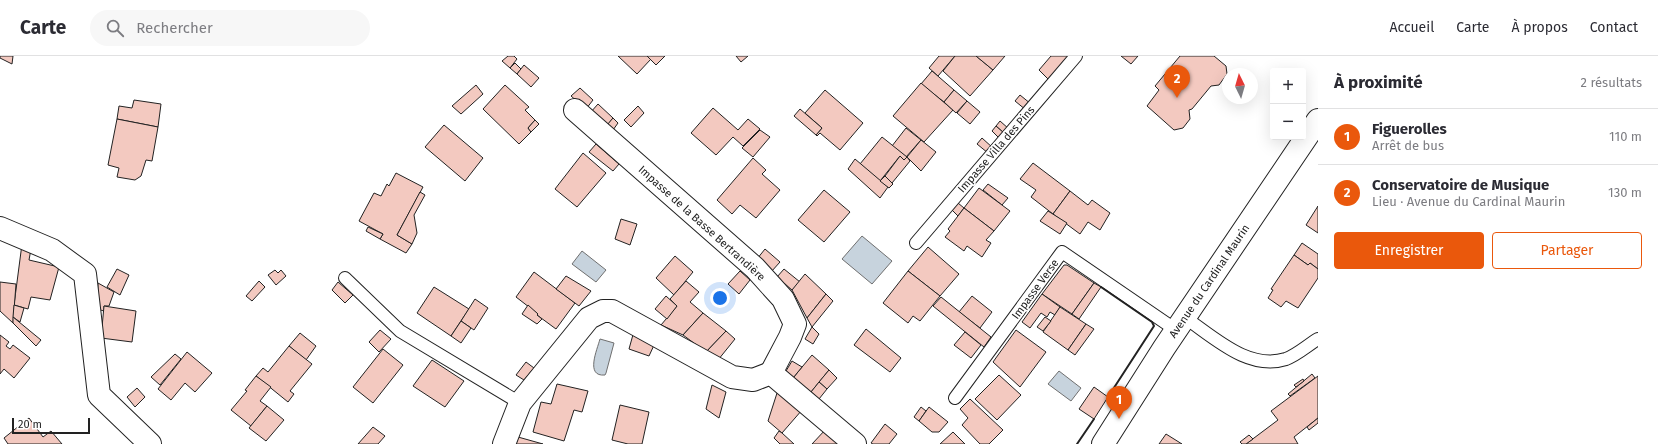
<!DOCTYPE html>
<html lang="fr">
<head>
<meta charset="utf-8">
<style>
	:root { --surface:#fff; --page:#f7f7f7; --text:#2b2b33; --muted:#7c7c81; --line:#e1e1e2; --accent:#ea580c }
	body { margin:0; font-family:"Fira Sans",sans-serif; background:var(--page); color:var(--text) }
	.controls { position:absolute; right:12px; top:12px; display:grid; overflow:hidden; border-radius:4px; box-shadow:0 4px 16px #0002 }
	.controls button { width:36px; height:36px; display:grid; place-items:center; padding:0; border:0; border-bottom:1px solid var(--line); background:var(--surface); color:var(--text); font:20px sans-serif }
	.compass { position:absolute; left:1222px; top:12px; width:36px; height:36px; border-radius:50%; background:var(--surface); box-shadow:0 4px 16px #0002; rotate:355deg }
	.scale { position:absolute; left:12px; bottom:10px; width:78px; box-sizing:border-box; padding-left:4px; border:2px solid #222; border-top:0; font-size:11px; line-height:14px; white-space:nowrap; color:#222; -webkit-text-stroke:3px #fff; paint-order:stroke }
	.you { position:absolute; left:720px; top:242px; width:14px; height:14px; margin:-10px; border:3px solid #fff; border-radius:50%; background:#1a73e8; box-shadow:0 0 0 6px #1a73e833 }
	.badge { display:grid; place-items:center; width:26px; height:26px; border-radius:50%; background:var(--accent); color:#fff; font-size:13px; font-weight:700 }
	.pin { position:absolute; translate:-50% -33px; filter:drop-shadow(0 1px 2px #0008) }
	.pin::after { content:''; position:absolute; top:21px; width:14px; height:12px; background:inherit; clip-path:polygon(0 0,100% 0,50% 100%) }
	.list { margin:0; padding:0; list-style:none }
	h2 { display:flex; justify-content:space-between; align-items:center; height:52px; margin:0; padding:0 16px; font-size:17px }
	h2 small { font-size:13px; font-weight:400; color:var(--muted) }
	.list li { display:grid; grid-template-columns:26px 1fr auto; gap:12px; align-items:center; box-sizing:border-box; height:56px; padding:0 16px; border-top:1px solid var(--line) }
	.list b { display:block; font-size:15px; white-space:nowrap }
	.list p { margin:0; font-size:13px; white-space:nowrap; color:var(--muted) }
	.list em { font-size:13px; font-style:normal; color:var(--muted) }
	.actions { display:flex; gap:8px; padding:12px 16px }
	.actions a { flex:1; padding:9px 0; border:1px solid var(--accent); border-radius:4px; text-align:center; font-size:14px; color:var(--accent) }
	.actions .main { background:var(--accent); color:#fff }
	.icon { flex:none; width:22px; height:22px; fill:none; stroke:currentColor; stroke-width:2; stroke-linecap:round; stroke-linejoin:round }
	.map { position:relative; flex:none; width:1318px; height:388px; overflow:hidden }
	header { display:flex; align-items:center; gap:24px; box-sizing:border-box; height:56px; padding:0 20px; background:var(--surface); border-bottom:1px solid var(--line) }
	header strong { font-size:19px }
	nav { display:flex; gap:22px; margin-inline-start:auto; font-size:14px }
	.search { width:280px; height:36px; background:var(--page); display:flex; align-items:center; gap:10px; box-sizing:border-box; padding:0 14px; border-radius:22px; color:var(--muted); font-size:15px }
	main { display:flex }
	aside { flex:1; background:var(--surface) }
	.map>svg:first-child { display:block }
	.water { fill:#c7d3dd; stroke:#6f6f6f }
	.building { fill:#f3c9c0; stroke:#222 }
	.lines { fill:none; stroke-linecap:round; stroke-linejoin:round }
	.service-casing { stroke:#222; stroke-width:14 }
	.minor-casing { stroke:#222; stroke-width:24 }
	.service { stroke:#fff; stroke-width:12 }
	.minor { stroke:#fff; stroke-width:22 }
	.wall { stroke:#222; stroke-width:2 }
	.labels { text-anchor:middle; stroke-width:3; stroke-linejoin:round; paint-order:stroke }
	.street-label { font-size:11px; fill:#222; stroke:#fff }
</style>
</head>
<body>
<header>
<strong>Carte</strong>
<div class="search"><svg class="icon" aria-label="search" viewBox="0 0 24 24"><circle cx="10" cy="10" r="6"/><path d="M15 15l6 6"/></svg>Rechercher</div>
<nav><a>Accueil</a><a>Carte</a><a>À propos</a><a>Contact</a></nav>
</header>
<main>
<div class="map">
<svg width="1318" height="388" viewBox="0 0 1318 388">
	<rect width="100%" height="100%" fill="#fff"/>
	<g class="water">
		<polygon points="862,180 892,205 872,228 842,203"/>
		<polygon points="582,195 606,214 596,226 572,208"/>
		<path d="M600,283L614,287L606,317L605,319C585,321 597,294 600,283Z"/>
		<polygon points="1059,315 1081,332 1071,345 1048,328"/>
	</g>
	<g class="building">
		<polygon points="0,0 13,0 12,8 0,2"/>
		<polygon points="508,0 514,0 517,3 510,12 502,5"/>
		<polygon points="618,0 647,0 651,3 637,18"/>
		<polygon points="647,0 665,0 656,9"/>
		<polygon points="736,0 748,0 741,6"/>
		<polygon points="939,0 955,0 938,20 929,12"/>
		<polygon points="955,0 976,0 993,14 970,40 943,15"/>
		<polygon points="976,0 1005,0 993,14"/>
		<polygon points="1051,0 1070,0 1049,24 1039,14"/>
		<polygon points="1121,0 1138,0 1131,8"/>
		<polygon points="1180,0 1214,0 1226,10 1227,18 1219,29 1211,30 1192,53 1189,54 1190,63 1183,72 1174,74 1147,50 1159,34 1155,30"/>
		<polygon points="515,7 521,13 517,18 510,12"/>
		<polygon points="524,9 539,22 531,31 517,18"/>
		<polygon points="932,15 954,34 944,46 921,28"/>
		<polygon points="921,27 953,54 924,86 893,60"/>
		<polygon points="476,29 483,38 461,58 452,50"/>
		<polygon points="505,29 529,51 525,54 535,64 528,72 531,76 519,88 483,53"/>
		<polygon points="580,32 593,44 586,53 571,40"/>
		<polygon points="825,34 863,67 840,94 820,77 817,80 816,79 822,72 805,57"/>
		<polygon points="954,34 967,45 956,57 944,46"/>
		<polygon points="1020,39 1031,48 1026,54 1015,45"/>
		<polygon points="134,44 161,48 158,71 117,63 119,50 132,52"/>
		<polygon points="967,45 980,56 970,68 957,57"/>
		<polygon points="598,48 613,62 606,71 590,57"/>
		<polygon points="638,50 644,57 631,71 624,64"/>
		<polygon points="713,52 738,74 748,63 760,73 743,90 733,81 716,99 691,77"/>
		<polygon points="800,53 822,72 816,79 794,60"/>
		<polygon points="613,62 618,67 613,74 607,69"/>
		<polygon points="117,63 158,71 152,105 146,104 141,120 135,124 117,121 119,112 108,109"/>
		<polygon points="535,64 539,68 531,76 528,72"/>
		<polygon points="1000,65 1009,73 1005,78 996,70"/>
		<polygon points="444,69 483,102 465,125 425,91"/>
		<polygon points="996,70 1005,78 1000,83 992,75"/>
		<polygon points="906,72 921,84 906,101 892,90"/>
		<polygon points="760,74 770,81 753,101 742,92"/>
		<polygon points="882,81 907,101 904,104 900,100 880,125 860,108"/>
		<polygon points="982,82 993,92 988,97 977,88"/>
		<polygon points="921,84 936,96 921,115 907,101"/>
		<polygon points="596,88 619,108 613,115 589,96"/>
		<polygon points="583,97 606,117 577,151 555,133"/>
		<polygon points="900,100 904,104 907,101 910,105 892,127 885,120"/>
		<polygon points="753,102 766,114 762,118 780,134 756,162 740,149 732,158 717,144"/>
		<polygon points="855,103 888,131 880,142 848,113"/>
		<polygon points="1033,107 1070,135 1053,158 1031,141 1036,134 1020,123"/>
		<polygon points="396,117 423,131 397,179 412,188 406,197 380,183 383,178 359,165 374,137 381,140 387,128 389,130"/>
		<polygon points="885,120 893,128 889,132 880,125"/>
		<polygon points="988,128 1008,142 1002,149 983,134"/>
		<polygon points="979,132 1010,155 994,175 964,152"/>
		<polygon points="824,134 850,156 824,186 798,164"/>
		<polygon points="1070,135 1088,149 1092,144 1110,157 1100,174 1088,166 1080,178 1053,158"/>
		<polygon points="420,136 425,139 414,159 417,177 412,188 397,179"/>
		<polygon points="958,147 964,152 958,160 952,154"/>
		<polygon points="1318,150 1318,177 1306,169"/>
		<polygon points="964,152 994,175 986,184 991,187 982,201 967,190 964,195 945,181 950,175 948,173"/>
		<polygon points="1048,155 1067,167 1060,178 1040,165"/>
		<polygon points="621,163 637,168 630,189 615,183"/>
		<polygon points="368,171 383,178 380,183 366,175"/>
		<polygon points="1302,187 1318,198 1318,213 1310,207 1308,209 1294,199"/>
		<polygon points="22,188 31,193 29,204 59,211 50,244 31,241 28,253 14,249"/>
		<polygon points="928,191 959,218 940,240 908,215"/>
		<polygon points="765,193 780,206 771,216 757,203"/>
		<polygon points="1294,199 1308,209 1310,207 1318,213 1318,222 1298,252 1286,245 1281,251 1268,242 1273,234 1271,233"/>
		<polygon points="675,200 693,216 674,239 656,222"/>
		<polygon points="1064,209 1067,209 1094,227 1072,258 1042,238"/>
		<polygon points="117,213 129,219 120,239 107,231"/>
		<polygon points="784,213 800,226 792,234 777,221"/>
		<polygon points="275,214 278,217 281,214 286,220 276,229 268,219"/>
		<polygon points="740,215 750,224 739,238 728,228"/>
		<polygon points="908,215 940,240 920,265 913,260 908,267 883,247"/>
		<polygon points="534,216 575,247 556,273 537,259 538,258 516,241"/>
		<polygon points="805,218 826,238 807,262 792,234"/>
		<polygon points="566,220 591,235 579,250 556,233"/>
		<polygon points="259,225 265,231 252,245 246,240"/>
		<polygon points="686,225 699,236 690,246 703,257 683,279 661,269 677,250 670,243"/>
		<polygon points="0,226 16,228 13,267 0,255"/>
		<polygon points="338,226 353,239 345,247 332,234"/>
		<polygon points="98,227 114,236 109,250 104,250 104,255 97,253"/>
		<polygon points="1094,227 1101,231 1079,263 1072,258"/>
		<polygon points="434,231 469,253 451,280 417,257"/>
		<polygon points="826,238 833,245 812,271 807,262"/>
		<polygon points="1042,238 1060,251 1055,259 1050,256 1047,261 1041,257 1030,272 1022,266"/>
		<polygon points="666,240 677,250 667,263 655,253"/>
		<polygon points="972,240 992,256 980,272 959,256"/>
		<polygon points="941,241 991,281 984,291 933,250"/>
		<polygon points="475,243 488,252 474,274 461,265"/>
		<polygon points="14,249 24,252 20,266 13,261"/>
		<polygon points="528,249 538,258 537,259 542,263 537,268 522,258"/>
		<polygon points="104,250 136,255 132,286 101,282"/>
		<polygon points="1060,251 1086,268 1068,294 1043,276"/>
		<polygon points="703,257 726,275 706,296 683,279"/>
		<polygon points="13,261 41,284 36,290 13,267"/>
		<polygon points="1045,261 1051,265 1043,275 1037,271"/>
		<polygon points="461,265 471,272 461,287 451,280"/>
		<polygon points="1086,268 1094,273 1075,299 1068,294"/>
		<polygon points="812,271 819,278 813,288 805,283"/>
		<polygon points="866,273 901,302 890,316 854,289"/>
		<polygon points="380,274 391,283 379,296 369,286"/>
		<polygon points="1016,274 1046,296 1020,331 993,306"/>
		<polygon points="634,275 655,287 649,300 629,293"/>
		<polygon points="726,275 735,283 718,304 706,296"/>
		<polygon points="965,276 981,289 971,302 954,289"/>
		<polygon points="300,277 316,290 306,304 289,290"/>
		<polygon points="0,279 9,286 6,290 10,293 13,289 30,302 14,322 4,313 0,318"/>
		<polygon points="289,290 312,308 290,335 294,338 288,346 256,320 263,312 268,316"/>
		<polygon points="383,293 403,309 373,347 353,331"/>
		<polygon points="187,296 212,317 195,336 185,327 171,344 158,333"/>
		<polygon points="175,298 181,303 160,329 151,321"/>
		<polygon points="812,299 829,314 811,336 793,322"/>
		<polygon points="432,304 464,325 445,351 413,330"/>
		<polygon points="792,305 802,311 793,322 786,315"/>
		<polygon points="526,306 534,312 524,324 516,319"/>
		<polygon points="829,314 837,322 827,333 819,326"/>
		<polygon points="1312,318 1315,322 1290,340 1288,338"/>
		<polygon points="999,319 1021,339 997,364 975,343"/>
		<polygon points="256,320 271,331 260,345 267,350 251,370 231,354 247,335 245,334"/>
		<polygon points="1318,320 1318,362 1294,381 1298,388 1246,388 1278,364 1271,355"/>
		<polygon points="1303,323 1304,325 1296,331 1294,329"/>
		<polygon points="819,326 827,333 819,343 811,336"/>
		<polygon points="557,328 588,335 582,356 574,354 564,385 533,376 541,346 551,348"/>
		<polygon points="712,329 726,336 719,362 706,353"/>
		<polygon points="1094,331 1108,341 1094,363 1079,353"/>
		<polygon points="137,332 145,341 135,351 127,341"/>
		<polygon points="778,334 802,354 782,377 768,365"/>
		<polygon points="970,343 1003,374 989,388 980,388 962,369 968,362 960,353"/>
		<polygon points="620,349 649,356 642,388 628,388 612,384"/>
		<polygon points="267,350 284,364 266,385 249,372"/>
		<polygon points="921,351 926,355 919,365 914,361"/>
		<polygon points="929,351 948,366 939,376 932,376 919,365"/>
		<polygon points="29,362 43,381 51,375 62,388 8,388 4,382"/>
		<polygon points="1318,362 1318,367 1309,374 1307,371"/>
		<polygon points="885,368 897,378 889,388 873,388 871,387"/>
		<polygon points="373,371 385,380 378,388 358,388"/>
		<polygon points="826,373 843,388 812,388"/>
		<polygon points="779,375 782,377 794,388 780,388 774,382"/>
		<polygon points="953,376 965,388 940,388"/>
		<polygon points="1166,378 1182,388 1159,388"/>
		<polygon points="1249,379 1253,383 1246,388 1242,388 1240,386"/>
		<polygon points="518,381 543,388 515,388"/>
	</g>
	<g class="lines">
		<defs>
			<g id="service">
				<polyline points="916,187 1076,0"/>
				<polyline points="345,222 400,275 520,347"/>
				<path d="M1184,261C1214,281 1248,315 1286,303C1297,299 1308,289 1318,283"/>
				<polyline points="955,342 1062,196 1176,274"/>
			</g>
			<g id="minor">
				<polyline points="575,54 755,212 783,243 795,268 790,281 771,317"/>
				<polyline points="0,172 52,194 85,218 99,339 150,388"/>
				<polyline points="504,388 520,347 589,262 603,255 612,255 732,321 753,324 771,317 855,388"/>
				<polyline points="1103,388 1164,292 1318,64"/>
			</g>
		</defs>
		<use href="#service" class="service-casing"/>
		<use href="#minor" class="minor-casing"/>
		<use href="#service" class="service"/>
		<use href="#minor" class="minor"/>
		<g class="wall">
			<polyline points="1101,231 1152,266 1154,270 1108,341"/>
			<polyline points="1077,388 1094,363"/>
		</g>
	</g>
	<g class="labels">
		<g class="street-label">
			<text transform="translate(996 93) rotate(-49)" y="4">Impasse Villa des Pins</text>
			<text transform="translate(702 167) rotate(42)" y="4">Impasse de la Basse Bertrandière</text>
			<text transform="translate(1209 225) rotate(-56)" y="4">Avenue du Cardinal Maurin</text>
			<text transform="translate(1035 233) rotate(-54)" y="4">Impasse Verse</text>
		</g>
	</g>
</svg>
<div class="controls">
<button>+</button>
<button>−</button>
</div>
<svg class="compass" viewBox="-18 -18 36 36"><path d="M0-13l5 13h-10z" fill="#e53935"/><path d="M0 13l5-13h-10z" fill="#7c7c81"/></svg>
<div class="scale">20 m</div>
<div class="you"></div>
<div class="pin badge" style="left:1119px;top:363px">1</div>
<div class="pin badge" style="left:1177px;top:42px">2</div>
</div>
<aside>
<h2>À proximité<small>2 résultats</small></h2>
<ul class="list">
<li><span class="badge">1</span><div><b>Figuerolles</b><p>Arrêt de bus</p></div><em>110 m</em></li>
<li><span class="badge">2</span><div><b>Conservatoire de Musique</b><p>Lieu · Avenue du Cardinal Maurin</p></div><em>130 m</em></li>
</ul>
<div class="actions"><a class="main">Enregistrer</a><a>Partager</a></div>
</aside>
</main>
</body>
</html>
